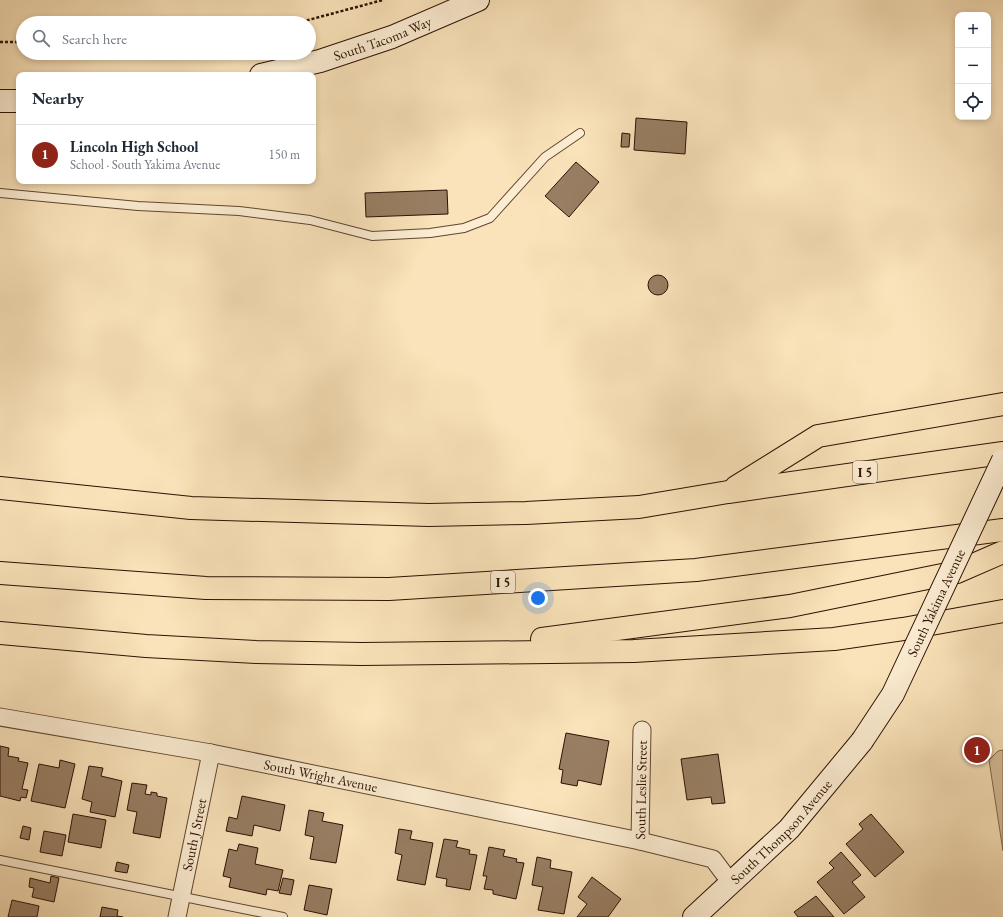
<!DOCTYPE html>
<html lang="en">
<head>
<meta charset="utf-8">
<style>
	:root { --surface:#fff; --page:#f2f2f3; --text:#1f2937; --muted:#747a83; --line:#e0e1e3; --accent:#8f2418 }
	body { margin:0; font-family:"EB Garamond",serif; background:var(--page); color:var(--text) }
	.controls { position:absolute; right:12px; top:12px; display:grid; overflow:hidden; border-radius:8px; box-shadow:0 2px 6px #0003 }
	.controls button { width:36px; height:36px; display:grid; place-items:center; padding:0; border:0; border-bottom:1px solid var(--line); background:var(--surface); color:var(--text); font:20px sans-serif }
	.you { position:absolute; left:538px; top:598px; width:14px; height:14px; margin:-10px; border:3px solid #fff; border-radius:50%; background:#1a73e8; box-shadow:0 0 0 6px #1a73e833 }
	.badge { display:grid; place-items:center; width:26px; height:26px; border-radius:50%; background:var(--accent); color:#fff; font-size:13px; font-weight:700 }
	.pin { position:absolute; translate:-50% -50%; border:2px solid #fff; box-shadow:0 1px 4px #0006 }
	.list { margin:0; padding:0; list-style:none }
	h2 { display:flex; justify-content:space-between; align-items:center; height:52px; margin:0; padding:0 16px; font-size:17px }
	h2 small { font-size:13px; font-weight:400; color:var(--muted) }
	.list li { display:grid; grid-template-columns:26px 1fr auto; gap:12px; align-items:center; box-sizing:border-box; height:60px; padding:0 16px; border-top:1px solid var(--line) }
	.list b { display:block; font-size:15px; white-space:nowrap }
	.list p { margin:0; font-size:13px; white-space:nowrap; color:var(--muted) }
	.list em { font-size:13px; font-style:normal; color:var(--muted) }
	.icon { flex:none; width:22px; height:22px; fill:none; stroke:currentColor; stroke-width:2; stroke-linecap:round; stroke-linejoin:round }
	.map { position:relative; flex:none; width:1003px; height:917px; overflow:hidden }
	.search { position:absolute; background:var(--surface); box-shadow:0 2px 6px #0003; left:16px; top:16px; width:300px; height:44px; display:flex; align-items:center; gap:10px; box-sizing:border-box; padding:0 14px; border-radius:22px; color:var(--muted); font-size:15px }
	.panel { position:absolute; background:var(--surface); box-shadow:0 2px 6px #0003; left:16px; top:72px; width:300px; height:112px; border-radius:8px }
	.map>svg:first-child { display:block }
	.green { fill:#d7bf9b; stroke:#826850 }
	.building { fill:#987e63; stroke:#2d1104 }
	.lines { fill:none; stroke-linecap:round; stroke-linejoin:round }
	.service-casing { stroke:#604632; stroke-width:10 }
	.minor-casing { stroke:#604632; stroke-width:19 }
	.secondary-casing { stroke:#2d1104; stroke-width:24 }
	.motorway-casing { stroke:#2d1104; stroke-width:24 }
	.path { stroke:#2d1104; stroke-width:2.5; stroke-dasharray:3 2; stroke-linecap:butt }
	.service { stroke:#fcedd2; stroke-width:8 }
	.minor { stroke:#fcedd2; stroke-width:17 }
	.secondary { stroke:#fcedd2; stroke-width:22 }
	.motorway { stroke:#fae3ba; stroke-width:22 }
	.secondary-bridge-casing { stroke:#2d1104; stroke-width:24; stroke-linecap:butt }
	.secondary-bridge { stroke:#fcedd2; stroke-width:22 }
	.labels { text-anchor:middle; stroke-width:4; stroke-linejoin:round; paint-order:stroke }
	.shield { fill:#fcedd2; stroke:#6b5342; stroke-width:1 }
	.shield-label { font-size:13px; font-weight:bold; fill:#2d1104 }
	.street-label { font-size:14px; fill:#2d1104; stroke:#fcedd2 }
</style>
</head>
<body>
<div class="map">
<svg width="1003" height="917" viewBox="0 0 1003 917">
	<rect width="100%" height="100%" fill="#fae3ba"/>
	<filter id="stains"><feTurbulence type="fractalNoise" baseFrequency=".005" numOctaves="4"/><feColorMatrix values="0 0 0 0 .2 0 0 0 0 .09 0 0 0 0 .02 0 0 0 .5 -.17"/></filter>
	<radialGradient id="worn" r=".72"><stop offset=".6" stop-color="#630" stop-opacity="0"/><stop offset="1" stop-color="#630" stop-opacity=".3"/></radialGradient>
	<polygon class="green" points="1003,750 1003,851 989,760 998,751"/>
	<g class="building">
		<polygon points="636,118 687,122 685,154 634,150"/>
		<polygon points="622,133 630,134 629,147 621,147"/>
		<polygon points="576,162 599,182 569,217 545,196"/>
		<polygon points="447,190 448,214 366,217 365,193"/>
		<circle cx="658" cy="285" r="10"/>
		<polygon points="566,733 609,741 601,785 578,780 577,786 561,783 563,770 559,769"/>
		<polygon points="0,746 9,748 8,756 19,758 18,761 28,763 22,789 28,790 26,798 21,797 20,801 0,796"/>
		<polygon points="718,754 725,803 712,804 711,797 687,800 681,759"/>
		<polygon points="60,760 75,764 65,808 31,801 39,764 59,768"/>
		<polygon points="89,766 103,768 101,776 122,781 115,817 90,812 92,802 82,799"/>
		<polygon points="132,783 147,785 145,794 151,795 151,792 157,793 157,796 167,798 160,838 133,833 137,812 127,810"/>
		<polygon points="242,796 285,805 280,831 254,825 252,836 226,831 229,817 237,819"/>
		<polygon points="309,810 324,813 322,821 343,825 336,863 310,859 314,837 305,835"/>
		<polygon points="73,814 106,820 101,848 68,842"/>
		<polygon points="871,814 904,852 875,877 846,844 863,829 859,824"/>
		<polygon points="23,826 31,828 29,840 20,838"/>
		<polygon points="399,829 412,831 410,839 433,843 425,885 397,880 402,855 395,853"/>
		<polygon points="44,831 66,835 62,856 40,852"/>
		<polygon points="444,839 458,841 456,847 470,850 469,854 477,855 470,890 446,886 447,879 436,877"/>
		<polygon points="239,844 258,848 255,864 283,870 278,891 267,889 266,895 229,887 231,878 223,876 229,849 237,851"/>
		<polygon points="489,847 505,850 503,856 517,859 516,862 524,863 516,899 493,894 493,890 484,889 487,876 483,876"/>
		<polygon points="841,852 861,875 852,882 865,897 844,914 817,882 834,868 829,863"/>
		<polygon points="537,857 551,860 550,868 572,872 564,914 538,910 543,887 532,885"/>
		<polygon points="117,862 129,865 127,873 115,871"/>
		<polygon points="51,876 59,878 54,902 32,897 34,888 29,887 30,878 50,883"/>
		<polygon points="592,877 621,899 608,917 577,917 587,904 578,897"/>
		<polygon points="283,878 294,880 291,895 279,893"/>
		<polygon points="309,885 332,889 327,915 304,910"/>
		<polygon points="816,896 834,917 798,917 794,912"/>
		<polygon points="12,900 39,906 37,917 8,917"/>
		<polygon points="102,907 118,910 117,916 123,917 100,917"/>
	</g>
	<g class="lines">
		<defs>
			<g id="service">
				<polyline points="0,193 138,206 239,211 310,220 372,236 430,233 464,228 490,218 545,157 580,133"/>
				<polyline points="0,860 283,917"/>
			</g>
			<g id="minor">
				<path id="s1" d="M0,717L211,753L640,841L713,859L731,883"/>
				<path id="s2" d="M640,841L642,730"/>
				<path id="s3" d="M177,917L211,753"/>
			</g>
			<g id="secondary">
				<path id="s4" d="M261,75L320,61L392,37L478,0"/>
				<polyline points="0,101 19,101"/>
				<path id="s5" d="M694,917L789,829L862,741"/>
			</g>
			<g id="motorway">
				<polyline points="736,487 818,436 1003,404"/>
				<polyline points="0,488 191,508 429,515 526,513 639,507 728,492 1003,453"/>
				<polyline points="0,573 206,588 389,589 696,570 1003,530"/>
				<polyline points="0,633 146,646 256,652 362,654 634,651 834,639 903,629 1003,611"/>
				<polyline points="542,639 790,606 957,572 1003,552"/>
			</g>
		</defs>
		<use href="#service" class="service-casing"/>
		<use href="#minor" class="minor-casing"/>
		<use href="#secondary" class="secondary-casing"/>
		<use href="#motorway" class="motorway-casing"/>
		<g class="path">
			<polyline points="297,23 383,0"/>
			<polyline points="0,42 23,42"/>
		</g>
		<use href="#service" class="service"/>
		<use href="#minor" class="minor"/>
		<use href="#secondary" class="secondary"/>
		<use href="#motorway" class="motorway"/>
		<defs>
			<g id="secondary-bridge">
				<path id="s6" d="M862,741L893,694L1003,460"/>
			</g>
		</defs>
		<use href="#secondary-bridge" class="secondary-bridge-casing"/>
		<use href="#secondary-bridge" class="secondary-bridge"/>
	</g>
	<g class="labels">
		<g class="shield">
			<rect x="853" y="461" width="24" height="22" rx="3"/>
			<rect x="491" y="571" width="24" height="22" rx="3"/>
		</g>
		<g class="shield-label">
			<text x="865" y="477">I 5</text>
			<text x="503" y="587">I 5</text>
		</g>
		<g class="street-label">
			<text dy="5" stroke="none"><textPath href="#s4" startOffset="127">South Tacoma Way</textPath></text>
			<text dy="5" stroke="none"><textPath href="#s6" startOffset="157">South Yakima Avenue</textPath></text>
			<text dy="5" stroke="none"><textPath href="#s1" startOffset="326">South Wright Avenue</textPath></text>
			<text dy="5" stroke="none"><textPath href="#s2" startOffset="51">South Leslie Street</textPath></text>
			<text dy="5" stroke="none"><textPath href="#s5" startOffset="122">South Thompson Avenue</textPath></text>
			<text dy="5" stroke="none"><textPath href="#s3" startOffset="84">South J Street</textPath></text>
		</g>
	</g>
	<rect width="100%" height="100%" filter="url(#stains)"/>
	<rect width="100%" height="100%" fill="url(#worn)"/>
</svg>
<div class="controls">
<button>+</button>
<button>−</button>
<button><svg class="icon" aria-label="locate" viewBox="0 0 24 24"><circle cx="12" cy="12" r="6"/><path d="M12 2v4M12 18v4M2 12h4M18 12h4"/></svg></button>
</div>
<div class="you"></div>
<div class="pin badge" style="left:977px;top:750px">1</div>
<div class="search"><svg class="icon" aria-label="search" viewBox="0 0 24 24"><circle cx="10" cy="10" r="6"/><path d="M15 15l6 6"/></svg>Search here</div>
<section class="panel">
<h2>Nearby<small></small></h2>
<ul class="list">
<li><span class="badge">1</span><div><b>Lincoln High School</b><p>School · South Yakima Avenue</p></div><em>150 m</em></li>
</ul>
</section>
</div>
</body>
</html>
